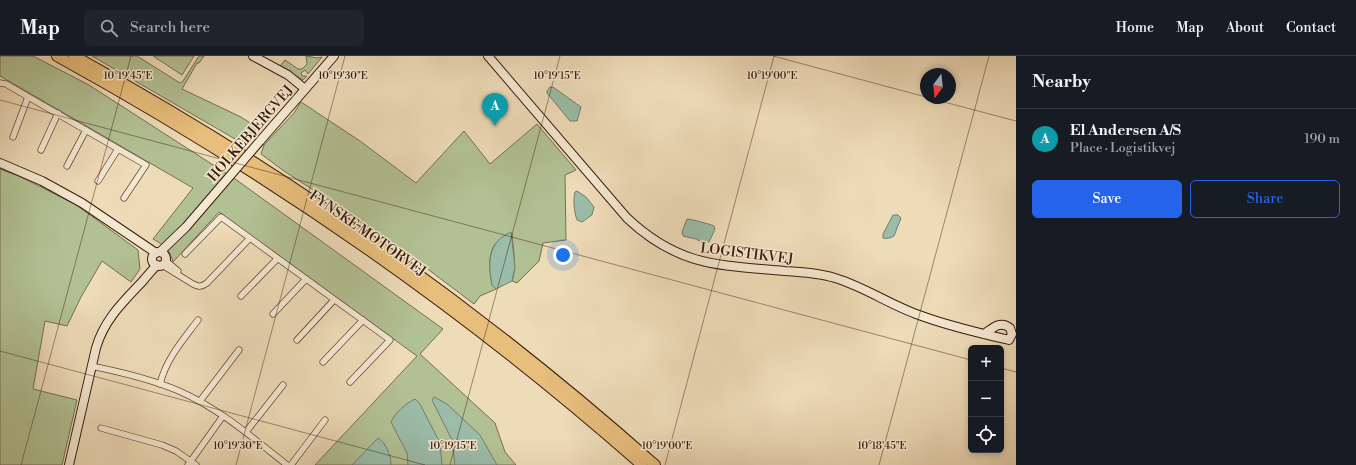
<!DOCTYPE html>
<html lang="en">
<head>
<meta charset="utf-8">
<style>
	:root { --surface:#171b24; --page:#20242c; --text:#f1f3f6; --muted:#9ea1a6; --line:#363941; --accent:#2563eb }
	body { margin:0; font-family:"Libre Bodoni",serif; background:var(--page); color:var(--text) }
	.controls { position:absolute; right:12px; bottom:12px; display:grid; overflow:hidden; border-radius:6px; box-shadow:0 2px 6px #0003 }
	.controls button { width:36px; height:36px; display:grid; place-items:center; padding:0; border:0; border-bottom:1px solid var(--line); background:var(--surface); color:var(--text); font:20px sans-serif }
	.compass { position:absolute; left:920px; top:12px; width:36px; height:36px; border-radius:50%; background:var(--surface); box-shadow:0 2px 6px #0003; rotate:195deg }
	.you { position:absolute; left:563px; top:199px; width:14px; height:14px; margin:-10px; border:3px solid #fff; border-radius:50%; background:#1a73e8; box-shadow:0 0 0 6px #1a73e833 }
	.badge { display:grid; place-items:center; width:26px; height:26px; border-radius:50%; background:var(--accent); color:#fff; font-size:13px; font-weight:700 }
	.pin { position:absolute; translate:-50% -33px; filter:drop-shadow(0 1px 2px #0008) }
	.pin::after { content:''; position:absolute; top:21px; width:14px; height:12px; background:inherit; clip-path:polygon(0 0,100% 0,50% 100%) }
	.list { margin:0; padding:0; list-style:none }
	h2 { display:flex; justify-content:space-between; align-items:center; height:52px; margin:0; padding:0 16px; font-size:17px }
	h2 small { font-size:13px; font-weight:400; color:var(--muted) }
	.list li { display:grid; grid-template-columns:26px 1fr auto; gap:12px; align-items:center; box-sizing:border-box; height:60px; padding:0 16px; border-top:1px solid var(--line) }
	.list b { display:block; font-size:15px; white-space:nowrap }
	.list p { margin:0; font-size:13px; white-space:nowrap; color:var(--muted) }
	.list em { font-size:13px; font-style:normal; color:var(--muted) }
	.actions { display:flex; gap:8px; padding:12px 16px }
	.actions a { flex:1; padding:9px 0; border:1px solid var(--accent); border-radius:6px; text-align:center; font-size:14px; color:var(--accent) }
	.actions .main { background:var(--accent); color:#fff }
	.icon { flex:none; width:22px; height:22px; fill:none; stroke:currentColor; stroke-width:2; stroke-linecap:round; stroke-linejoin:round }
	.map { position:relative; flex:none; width:1016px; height:409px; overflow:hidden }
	header { display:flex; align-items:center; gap:24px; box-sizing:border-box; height:56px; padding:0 20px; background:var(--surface); border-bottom:1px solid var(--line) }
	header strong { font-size:19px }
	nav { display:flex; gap:22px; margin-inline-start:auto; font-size:14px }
	.search { width:280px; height:36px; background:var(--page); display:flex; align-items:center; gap:10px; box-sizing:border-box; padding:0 14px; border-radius:6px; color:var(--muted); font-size:15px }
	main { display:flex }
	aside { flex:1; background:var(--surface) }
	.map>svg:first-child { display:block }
	.green { fill:#b2c194; stroke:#766e50 }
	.water { fill:#9bbca9; stroke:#747c6a }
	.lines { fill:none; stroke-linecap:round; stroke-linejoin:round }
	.street-casing { stroke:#664b37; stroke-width:7 }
	.secondary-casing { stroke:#391b0c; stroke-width:10 }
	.highway-casing { stroke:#391b0c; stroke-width:12 }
	.street { stroke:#f4e8d1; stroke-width:5.5 }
	.secondary { stroke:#f4e8d1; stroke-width:8 }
	.highway { stroke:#e7be7c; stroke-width:10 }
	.secondary-bridge-casing { stroke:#391b0c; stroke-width:10; stroke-linecap:butt }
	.secondary-bridge { stroke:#f4e8d1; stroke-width:8 }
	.ticks { fill:none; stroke:#391b0c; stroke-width:1; stroke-opacity:0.45 }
	.labels { text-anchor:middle; stroke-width:3; stroke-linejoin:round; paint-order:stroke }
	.street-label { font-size:14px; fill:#391b0c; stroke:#f4e8d1 }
	.ticks-label { font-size:10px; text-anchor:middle; fill:#391b0c; stroke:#f4e8d1; stroke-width:3; stroke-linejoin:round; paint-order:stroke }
</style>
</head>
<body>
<header>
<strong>Map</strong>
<div class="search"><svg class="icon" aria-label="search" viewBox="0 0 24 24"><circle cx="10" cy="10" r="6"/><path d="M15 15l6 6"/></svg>Search here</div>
<nav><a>Home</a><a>Map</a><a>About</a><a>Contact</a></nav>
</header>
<main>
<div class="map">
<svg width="1016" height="409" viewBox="0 0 1016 409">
	<rect width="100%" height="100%" fill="#eedbb8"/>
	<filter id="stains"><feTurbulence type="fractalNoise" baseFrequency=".005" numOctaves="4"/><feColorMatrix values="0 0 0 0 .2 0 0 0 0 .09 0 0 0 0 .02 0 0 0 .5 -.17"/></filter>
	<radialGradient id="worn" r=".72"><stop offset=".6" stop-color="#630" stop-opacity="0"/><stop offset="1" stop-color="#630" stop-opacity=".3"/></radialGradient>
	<g class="green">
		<path d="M0,0H33L89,29L238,125L443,273L420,298L495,367L505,396L516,409H315L417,300L219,156L173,206C170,194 164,189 153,183L193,132L0,20Z"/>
		<polygon points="92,0 137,0 180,27 183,25 199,0 204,0 199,7 197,7 182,33 241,61 258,72 242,87"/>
		<polygon points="153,0 194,0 182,19"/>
		<polygon points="306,0 317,2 322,1 308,18 305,14 301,17 302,20 307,20 303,24 280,10 285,4 298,13 302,13 307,8"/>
		<path d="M301,46L360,85L416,127L464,75L490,108L537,68L576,114L565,119L566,184L543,187L539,205L517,227L512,225C517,212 513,192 512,177C507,180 499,184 495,188C487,200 490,216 492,229L496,233L480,240L474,248L425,211L321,139L284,115L261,98L264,89L294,57Z"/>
		<polygon points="0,113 19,120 75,148 138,194 140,213 131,226 102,205 81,241 67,270 45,265 33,333 77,344 62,409 0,409"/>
	</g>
	<g class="water">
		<polygon points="550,31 553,31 581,51 577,65 570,65 547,37 547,35"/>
		<path d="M577,135L586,141L594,151L592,159L582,166L577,164C574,156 573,144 575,136Z"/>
		<path d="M893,159H898L901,162L894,180C891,182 886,183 883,182V178Z"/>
		<path d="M687,163C691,163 710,168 714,170L715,173L709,186L703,187L696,183L683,180L682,176Z"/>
		<path d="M511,176L515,211L512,225L496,233L492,229C488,208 487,186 511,176Z"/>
		<polygon points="434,341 447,348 480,379 497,409 455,409 452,384 432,344"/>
		<path d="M415,343L420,348L440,387L442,409H408L407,397L391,366C395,357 406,347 415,343Z"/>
		<path d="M378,382C386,387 391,399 391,409H352Z"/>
	</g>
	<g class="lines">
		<defs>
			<g id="street">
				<polyline points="0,27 6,28 146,109 124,142"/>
				<polyline points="13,81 28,41"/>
				<polyline points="41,94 58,57"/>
				<polyline points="67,110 86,74"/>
				<polyline points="98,125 118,93"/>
				<polyline points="185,198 221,161 390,284 350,326"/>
				<polyline points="165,204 178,215"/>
				<path d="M162,209L193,228C199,231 201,231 207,227L249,183"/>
				<polyline points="241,240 277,203"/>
				<polyline points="273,258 306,223"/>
				<polyline points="297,284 334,244"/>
				<polyline points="323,306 363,264"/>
				<path d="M91,310C121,316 151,323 179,335C220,353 253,382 287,409"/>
				<path d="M160,328C166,303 183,284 198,264"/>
				<polyline points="200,345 239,294"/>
				<polyline points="101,372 162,389 176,395 196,409"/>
				<polyline points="246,376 283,329"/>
				<polyline points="188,409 223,360"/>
				<polyline points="291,409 325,364"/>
			</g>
			<g id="secondary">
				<polyline points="253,0 288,19 305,33"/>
				<path d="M488,0L627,162C679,211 719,209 784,215C802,216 819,217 835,222C865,231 890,249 919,259C948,270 979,277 1009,284L1012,278L1010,272C1000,264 993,272 984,278"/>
				<polyline points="260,85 334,0"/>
				<polyline points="0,107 42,125 82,147 156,197"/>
				<polyline points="160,196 186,171 223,128"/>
				<circle cx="159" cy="203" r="7"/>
				<path d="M69,409L96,292C104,264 123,246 142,226C147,220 152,214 157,209"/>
			</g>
			<g id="highway">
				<path d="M57,0C266,115 463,251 642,409"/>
				<path d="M74,0C282,114 477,251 655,409"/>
			</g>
		</defs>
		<use href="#street" class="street-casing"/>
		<use href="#secondary" class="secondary-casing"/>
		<use href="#highway" class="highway-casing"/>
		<use href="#street" class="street"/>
		<use href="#secondary" class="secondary"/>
		<use href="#highway" class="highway"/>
		<defs>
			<polyline id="secondary-bridge" points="223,128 260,85"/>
		</defs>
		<use href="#secondary-bridge" class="secondary-bridge-casing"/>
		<use href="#secondary-bridge" class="secondary-bridge"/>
	</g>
	<path class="ticks" d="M773,0L926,41M929,42L1016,65M0,44L971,304M0,295L425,409M1001,312L1016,316M21,409L131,0M236,409L345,0M450,409L560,0M665,409L774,0M879,409L989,0"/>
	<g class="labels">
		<g class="street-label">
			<text transform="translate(250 77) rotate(-49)" y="5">HOLKEBJERGVEJ</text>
			<text transform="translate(368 177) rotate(35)" y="5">FYNSKE MOTORVEJ</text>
			<text transform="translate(747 197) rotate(7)" y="5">LOGISTIKVEJ</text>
		</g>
	</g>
	<g class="ticks-label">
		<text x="128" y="23">10°19'45"E</text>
		<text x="343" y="23">10°19'30"E</text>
		<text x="557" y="23">10°19'15"E</text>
		<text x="772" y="23">10°19'00"E</text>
		<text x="238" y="393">10°19'30"E</text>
		<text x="453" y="393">10°19'15"E</text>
		<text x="667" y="393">10°19'00"E</text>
		<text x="882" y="393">10°18'45"E</text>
	</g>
	<rect width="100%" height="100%" filter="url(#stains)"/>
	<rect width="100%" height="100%" fill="url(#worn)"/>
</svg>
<div class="controls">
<button>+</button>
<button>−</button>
<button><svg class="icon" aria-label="locate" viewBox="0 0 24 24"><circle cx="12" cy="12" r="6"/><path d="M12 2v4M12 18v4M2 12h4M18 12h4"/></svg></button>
</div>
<svg class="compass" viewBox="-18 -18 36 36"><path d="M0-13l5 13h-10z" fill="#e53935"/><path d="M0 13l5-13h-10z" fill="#9ea1a6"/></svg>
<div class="you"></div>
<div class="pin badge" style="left:495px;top:70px;background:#0f9aa8">A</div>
</div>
<aside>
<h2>Nearby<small></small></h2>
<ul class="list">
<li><span class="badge" style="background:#0f9aa8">A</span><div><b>El Andersen A/S</b><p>Place · Logistikvej</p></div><em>190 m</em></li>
</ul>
<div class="actions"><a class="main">Save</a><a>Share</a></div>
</aside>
</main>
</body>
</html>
